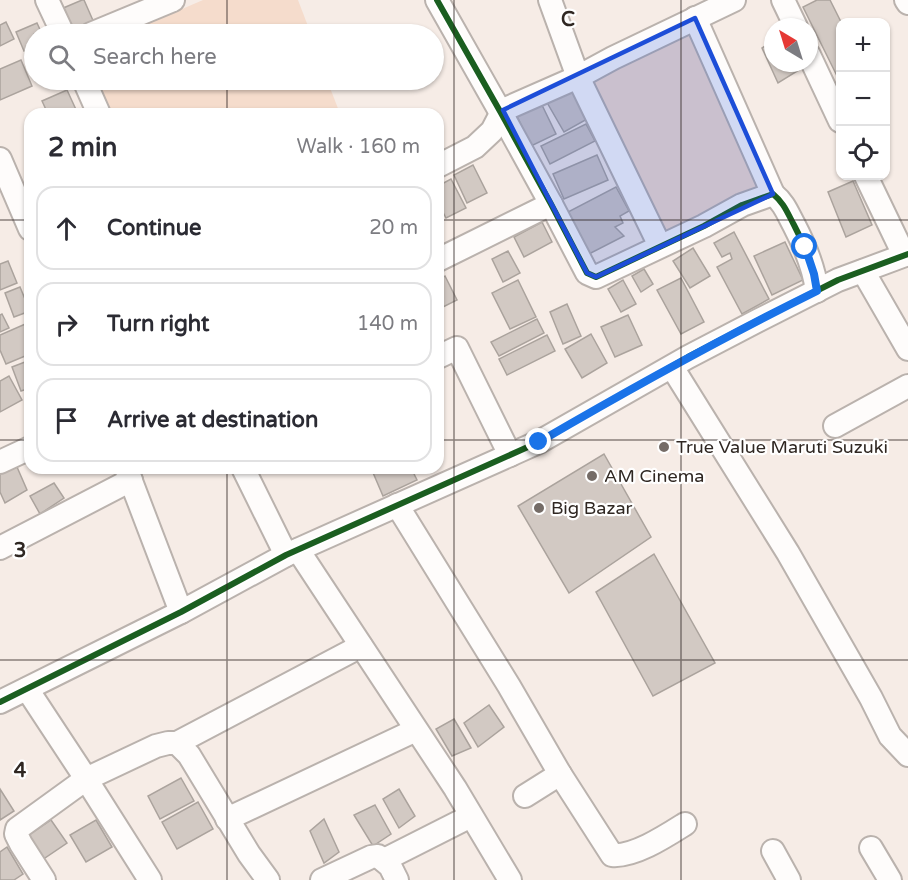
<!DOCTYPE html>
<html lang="en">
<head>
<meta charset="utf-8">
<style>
	:root { --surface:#fff; --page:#f2f2f3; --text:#2b2b33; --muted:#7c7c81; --line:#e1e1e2 }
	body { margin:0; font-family:"Varela Round",sans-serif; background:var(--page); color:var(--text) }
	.controls { position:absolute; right:18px; top:18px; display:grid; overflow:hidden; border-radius:12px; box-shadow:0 2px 4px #0004 }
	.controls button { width:54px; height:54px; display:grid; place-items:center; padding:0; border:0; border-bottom:2px solid var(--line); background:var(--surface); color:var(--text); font:30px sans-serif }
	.compass { position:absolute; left:764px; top:18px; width:54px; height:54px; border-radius:50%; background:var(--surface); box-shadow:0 2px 4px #0004; rotate:322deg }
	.stop { position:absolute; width:18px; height:18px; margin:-14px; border:4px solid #1a73e8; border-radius:50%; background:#fff }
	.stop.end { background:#1a73e8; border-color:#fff; box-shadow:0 2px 6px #0008 }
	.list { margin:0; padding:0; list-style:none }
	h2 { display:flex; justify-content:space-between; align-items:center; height:78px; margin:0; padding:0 24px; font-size:26px }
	h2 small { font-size:20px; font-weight:400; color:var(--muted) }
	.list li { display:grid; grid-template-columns:39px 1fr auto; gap:18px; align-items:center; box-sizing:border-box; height:84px; margin:0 12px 12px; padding:0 12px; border:2px solid var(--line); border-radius:18px }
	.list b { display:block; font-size:22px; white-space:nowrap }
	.list em { font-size:20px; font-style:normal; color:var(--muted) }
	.icon { flex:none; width:33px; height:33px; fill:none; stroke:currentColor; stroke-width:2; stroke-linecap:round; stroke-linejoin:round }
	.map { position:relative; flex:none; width:908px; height:880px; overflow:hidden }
	.search { position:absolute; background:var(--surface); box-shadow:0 2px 4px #0004; left:24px; top:24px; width:420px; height:66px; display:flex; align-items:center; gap:15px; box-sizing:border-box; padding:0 21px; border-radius:33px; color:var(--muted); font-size:22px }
	.panel { position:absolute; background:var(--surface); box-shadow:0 2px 4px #0004; left:24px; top:108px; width:420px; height:366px; border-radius:18px }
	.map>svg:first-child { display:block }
	.green { fill:#f5dccc }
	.building { fill:#d2c9c3; stroke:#aba39d; stroke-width:1.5 }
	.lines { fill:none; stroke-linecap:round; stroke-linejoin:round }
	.minor-casing { stroke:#bab2ad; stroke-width:26 }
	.minor { stroke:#fefcfb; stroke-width:22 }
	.cycleway-casing { stroke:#fff; stroke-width:10 }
	.cycleway { stroke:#1b5e20; stroke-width:6 }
	.route { stroke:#1a73e8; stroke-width:8 }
	.marked { fill:#1d4ed8; fill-opacity:0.2; stroke:#1d4ed8; stroke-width:4.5; stroke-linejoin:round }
	.grid { fill:none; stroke:#2f2722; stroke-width:1.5; stroke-opacity:0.55 }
	.poi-dot { fill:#756c67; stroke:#fff; stroke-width:2 }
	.labels { text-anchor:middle; stroke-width:4.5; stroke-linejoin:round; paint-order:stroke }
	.poi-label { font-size:18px; fill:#2f2722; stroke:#fff; text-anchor:start }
	.grid-label { font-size:20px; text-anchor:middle; font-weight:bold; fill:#2f2722; stroke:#fff; stroke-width:4.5; stroke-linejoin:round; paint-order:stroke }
</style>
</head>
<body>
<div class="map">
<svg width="908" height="880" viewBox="0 0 908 880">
	<rect width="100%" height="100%" fill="#f6ece6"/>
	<g class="green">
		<polygon points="203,0 298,0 311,34 124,34"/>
		<polygon points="689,34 762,188 661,233 589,81"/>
		<polygon points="92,80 327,80 339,111 332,114 106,114"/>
	</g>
	<g class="building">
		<polygon points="82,0 84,0 95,25 72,34 61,9"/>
		<polygon points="817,0 830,0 841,22 840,82 803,7"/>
		<polygon points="6,22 14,39 0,46 0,25"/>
		<polygon points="37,23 42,34 34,34 34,47 24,51 16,32"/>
		<polygon points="773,41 773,63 796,63 799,70 778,83 762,48"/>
		<polygon points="21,60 32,86 0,100 0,69"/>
		<polygon points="570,85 589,118 564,132 545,99"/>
		<polygon points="67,90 78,114 48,114 42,101"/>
		<polygon points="540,101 556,134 531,146 515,112"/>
		<polygon points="586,124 595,141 550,164 541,146"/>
		<polygon points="597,155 608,180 564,199 553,174"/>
		<polygon points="473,165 487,193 467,203 454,175"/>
		<polygon points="451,179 466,208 446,218 438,203 438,186"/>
		<polygon points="853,181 872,225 846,237 828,192"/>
		<polygon points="616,187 629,211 620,216 623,223 615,227 624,236 587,255 566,213"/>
		<polygon points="542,222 552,242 524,257 514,237"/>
		<polygon points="734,232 769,299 742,314 717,267 732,259 730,253 722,257 714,243"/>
		<polygon points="785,242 803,280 772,295 754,256"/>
		<polygon points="693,248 710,276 690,288 673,261"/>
		<polygon points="508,251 520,273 503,282 492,259"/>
		<polygon points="8,261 17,283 0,290 0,264"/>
		<polygon points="644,269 653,284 641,292 632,276"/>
		<polygon points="445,276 457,300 441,308 438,303 438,281"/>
		<polygon points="681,278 704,322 681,334 657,290"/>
		<polygon points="518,280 536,317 510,329 492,293"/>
		<polygon points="623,280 636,304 621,312 608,289"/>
		<polygon points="20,287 30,311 14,317 5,293"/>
		<polygon points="567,304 581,336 563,344 550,312"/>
		<polygon points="2,314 9,328 0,332 0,315"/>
		<polygon points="628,315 642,345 615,357 601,327"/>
		<polygon points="537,319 544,333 499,356 491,342"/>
		<polygon points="30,322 30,354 6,364 0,350 0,335"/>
		<polygon points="591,334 607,363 582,378 565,349"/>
		<polygon points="547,335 555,351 507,375 499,359"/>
		<polygon points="30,360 30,388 21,391 12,367"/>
		<polygon points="9,376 22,400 0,412 0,381"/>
		<polygon points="604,454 651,537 569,593 518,506"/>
		<polygon points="17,467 27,490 5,503 0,492 0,473"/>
		<polygon points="371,468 411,468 417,480 383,496"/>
		<polygon points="54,483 64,498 40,514 30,496"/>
		<polygon points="654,554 715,663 653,696 596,592"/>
		<polygon points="489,705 504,727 478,747 464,723"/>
		<polygon points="454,719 471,748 452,756 436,729"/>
		<polygon points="181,778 194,801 160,819 148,796"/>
		<polygon points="0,789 14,811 0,820"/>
		<polygon points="399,789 415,816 399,828 383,799"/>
		<polygon points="198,802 213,829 177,849 162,822"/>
		<polygon points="375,805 391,834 373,846 354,815"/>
		<polygon points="324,819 339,852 324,863 310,831"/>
		<polygon points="51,820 67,843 39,862 23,839"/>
		<polygon points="96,820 112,847 86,862 70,835"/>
		<polygon points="7,847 23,874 14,880 0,880 0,852"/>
	</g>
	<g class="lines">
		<defs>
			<g id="minor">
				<polyline points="47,0 63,34"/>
				<path d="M437,0L501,113L551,204L587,273L596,277L704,226L742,205L773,194C784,203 787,212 794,225C805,246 814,267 817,291"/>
				<polyline points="550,0 578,77 660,246"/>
				<polyline points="783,0 796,27"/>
				<polyline points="906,0 908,3"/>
				<polyline points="695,18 773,194"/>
				<polyline points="91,34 173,0"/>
				<polyline points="809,55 840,121"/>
				<polyline points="84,80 99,114"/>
				<polyline points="0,159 30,229"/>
				<polyline points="438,166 475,147 492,131 503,110 578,77 613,58 734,0"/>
				<polyline points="866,176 904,255"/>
				<polyline points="438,260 551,204"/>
				<polyline points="863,271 908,349"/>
				<polyline points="438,357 457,348 510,455"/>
				<polyline points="672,367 788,553 871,698 890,736 908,755"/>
				<polyline points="835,426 908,386"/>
				<polyline points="0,462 30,448"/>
				<polyline points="126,468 181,612"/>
				<polyline points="243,468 286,555"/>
				<path d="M397,505L509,686L560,774L612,855C634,857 666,836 685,824"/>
				<polyline points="0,548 131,480"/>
				<polyline points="298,550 455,788 510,880"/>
				<polyline points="27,689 81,771 150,880"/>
				<polyline points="0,702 181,612 286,555 539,442 688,357 759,320 838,280 908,254"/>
				<polyline points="177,743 361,646"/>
				<polyline points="525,796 560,774"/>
				<polyline points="227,819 416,730"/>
				<polyline points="871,848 890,880"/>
				<polyline points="773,851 789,880"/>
				<polyline points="384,860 471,816"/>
				<polyline points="44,880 21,844 16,834 17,829 86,779 156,746 168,743 177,743 189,755 249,854 268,880"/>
				<polyline points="322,880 371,857 378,856 390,866 397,880"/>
			</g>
		</defs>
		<use href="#minor" class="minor-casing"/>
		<use href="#minor" class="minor"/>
		<defs>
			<g id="cycleway">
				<path d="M437,0L501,113L551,204L587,273L596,277L704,226L742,205L773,194C784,203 787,212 794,225C805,246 814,267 817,291"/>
				<polyline points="0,702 181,612 286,555 539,442 688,357 759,320 838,280 908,254"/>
			</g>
		</defs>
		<use href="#cycleway" class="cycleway-casing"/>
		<use href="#cycleway" class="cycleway"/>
	</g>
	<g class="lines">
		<path class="route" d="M539,442C630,389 722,338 817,291L814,274L805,247"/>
	</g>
	<path class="marked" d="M695,18L773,194L596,277L587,273L503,110Z"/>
	<path class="grid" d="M227,0V34M454,0V880M681,0V880M227,80V114M0,220H30M438,220H908M0,440H30M438,440H908M227,468V880M0,660H908"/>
	<g class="poi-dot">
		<circle cx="664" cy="447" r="6"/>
		<circle cx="592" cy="476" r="6"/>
		<circle cx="539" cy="508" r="6"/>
	</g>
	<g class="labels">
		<g class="poi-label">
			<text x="676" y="453">True Value Maruti Suzuki</text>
			<text x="604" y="482">AM Cinema</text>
			<text x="551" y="514">Big Bazar</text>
		</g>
	</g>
	<g class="grid-label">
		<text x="568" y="26">C</text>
		<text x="20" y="557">3</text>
		<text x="20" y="777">4</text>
	</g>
</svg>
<div class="controls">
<button>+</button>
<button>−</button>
<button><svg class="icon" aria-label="locate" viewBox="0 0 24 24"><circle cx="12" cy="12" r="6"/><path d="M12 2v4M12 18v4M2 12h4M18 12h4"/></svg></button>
</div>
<svg class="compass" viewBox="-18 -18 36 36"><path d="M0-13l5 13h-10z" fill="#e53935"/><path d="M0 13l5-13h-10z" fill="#7c7c81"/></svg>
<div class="stop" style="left:805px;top:247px"></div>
<div class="stop end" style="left:539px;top:442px"></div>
<div class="search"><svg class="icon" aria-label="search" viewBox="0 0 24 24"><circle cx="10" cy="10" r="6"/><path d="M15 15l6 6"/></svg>Search here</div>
<section class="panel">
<h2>2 min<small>Walk · 160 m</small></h2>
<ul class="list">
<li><svg class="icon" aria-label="ahead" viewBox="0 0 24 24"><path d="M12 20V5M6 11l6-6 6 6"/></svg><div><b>Continue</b></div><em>20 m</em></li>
<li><svg class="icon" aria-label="right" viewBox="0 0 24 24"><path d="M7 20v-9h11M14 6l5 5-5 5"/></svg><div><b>Turn right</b></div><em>140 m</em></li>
<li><svg class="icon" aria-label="arrive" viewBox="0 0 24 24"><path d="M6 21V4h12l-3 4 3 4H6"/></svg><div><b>Arrive at destination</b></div></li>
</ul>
</section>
</div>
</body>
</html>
